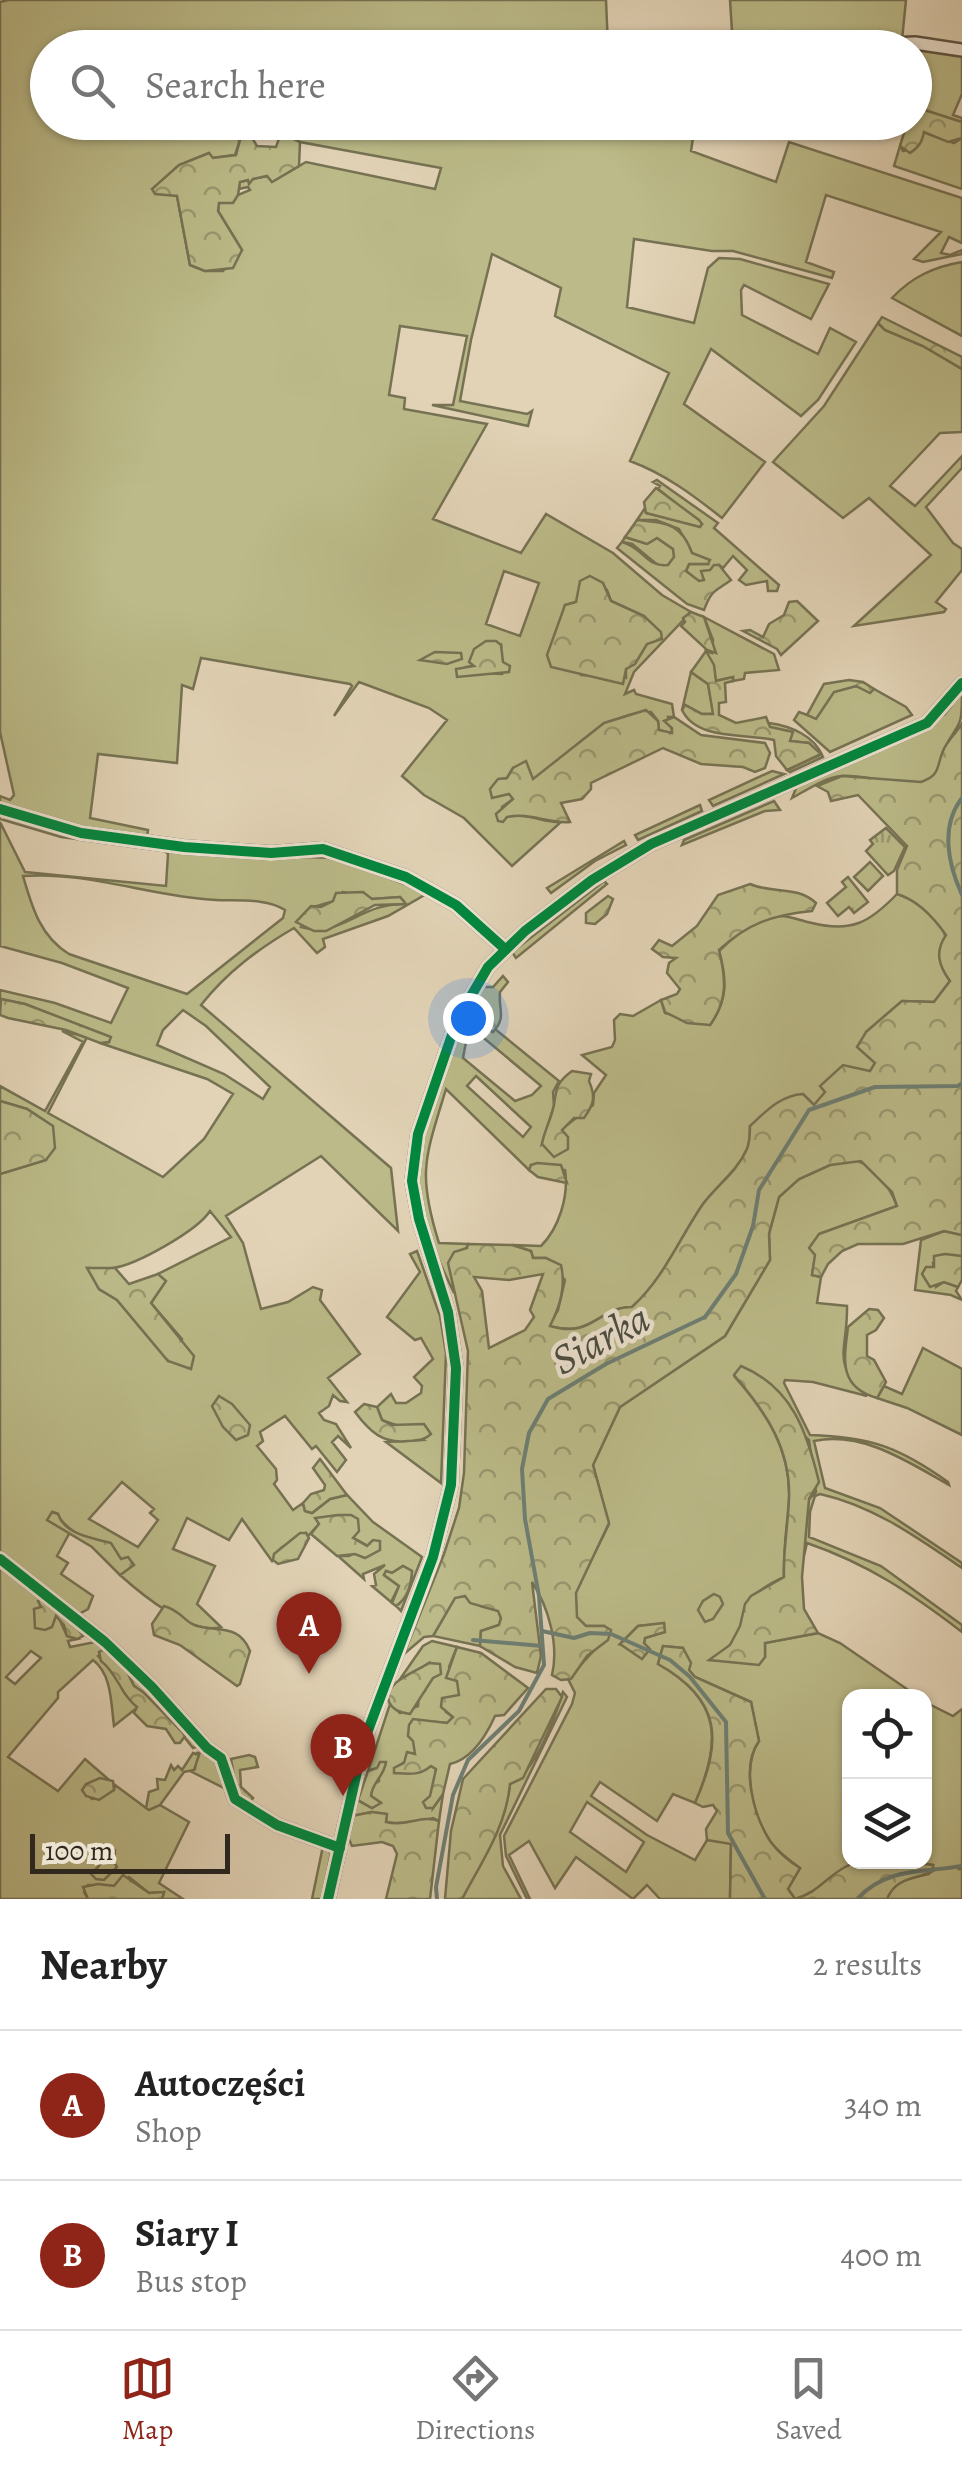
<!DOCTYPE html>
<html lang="en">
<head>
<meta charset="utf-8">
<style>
	:root { --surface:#fff; --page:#f6f6f6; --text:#222; --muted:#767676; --line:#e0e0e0; --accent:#8f2418 }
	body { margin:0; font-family:Alegreya,serif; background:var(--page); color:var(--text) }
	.controls { position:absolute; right:30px; bottom:30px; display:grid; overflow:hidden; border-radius:20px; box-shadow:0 2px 8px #0004 }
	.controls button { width:90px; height:90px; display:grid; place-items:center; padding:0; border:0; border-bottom:2px solid var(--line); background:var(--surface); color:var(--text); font:50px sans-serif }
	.scale { position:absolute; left:30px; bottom:25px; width:200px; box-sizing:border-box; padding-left:10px; border:5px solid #32291e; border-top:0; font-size:28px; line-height:35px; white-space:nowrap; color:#32291e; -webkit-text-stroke:8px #ece2d0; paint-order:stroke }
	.you { position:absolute; left:468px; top:1018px; width:35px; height:35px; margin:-25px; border:8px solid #fff; border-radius:50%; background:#1a73e8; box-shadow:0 0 0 15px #1a73e833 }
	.badge { display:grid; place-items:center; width:65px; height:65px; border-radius:50%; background:var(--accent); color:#fff; font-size:32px; font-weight:700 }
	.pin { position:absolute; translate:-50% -82px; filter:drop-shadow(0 2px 5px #0008) }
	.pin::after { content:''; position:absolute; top:52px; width:35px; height:30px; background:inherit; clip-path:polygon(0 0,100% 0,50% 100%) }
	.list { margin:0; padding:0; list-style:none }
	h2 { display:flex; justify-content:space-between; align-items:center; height:130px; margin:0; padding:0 40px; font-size:42px }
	h2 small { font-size:32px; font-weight:400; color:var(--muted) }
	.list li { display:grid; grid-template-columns:65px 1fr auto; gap:30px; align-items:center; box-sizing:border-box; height:150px; padding:0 40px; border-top:2px solid var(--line) }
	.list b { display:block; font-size:38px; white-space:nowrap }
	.list p { margin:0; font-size:32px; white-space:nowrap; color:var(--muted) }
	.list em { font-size:32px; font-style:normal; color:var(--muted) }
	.icon { flex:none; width:55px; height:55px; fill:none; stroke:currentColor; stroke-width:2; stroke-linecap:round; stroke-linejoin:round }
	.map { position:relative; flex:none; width:962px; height:1899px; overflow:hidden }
	.search { position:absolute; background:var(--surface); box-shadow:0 2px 8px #0004; left:30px; right:30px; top:30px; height:110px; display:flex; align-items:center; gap:25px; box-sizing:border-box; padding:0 35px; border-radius:55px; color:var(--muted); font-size:38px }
	.sheet { height:430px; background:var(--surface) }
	nav { display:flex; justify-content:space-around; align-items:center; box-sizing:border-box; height:140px; border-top:2px solid var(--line); background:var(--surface); font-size:28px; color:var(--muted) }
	nav a { display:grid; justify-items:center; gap:5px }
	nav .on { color:var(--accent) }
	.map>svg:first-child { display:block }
	.green { fill:#bbba88; stroke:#767253; stroke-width:2.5; fill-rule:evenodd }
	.forest { fill:url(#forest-crowns); stroke:#767253; stroke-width:2.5; fill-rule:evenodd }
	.park { fill:url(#park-tufts); stroke:#767253; stroke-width:2.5 }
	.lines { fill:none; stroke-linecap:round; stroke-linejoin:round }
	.stream { stroke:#6d7f74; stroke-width:4 }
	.street-casing { stroke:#5e5444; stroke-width:16 }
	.street { stroke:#ece2d0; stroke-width:11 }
	.cycleway-casing { stroke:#ece2d0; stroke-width:16 }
	.cycleway { stroke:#00873e; stroke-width:10 }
	.labels { text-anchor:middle; stroke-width:9; stroke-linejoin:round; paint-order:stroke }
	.water-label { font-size:42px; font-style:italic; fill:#4b4d42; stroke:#ece2d0 }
</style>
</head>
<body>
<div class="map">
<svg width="962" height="1899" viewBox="0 0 962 1899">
	<defs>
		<pattern id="forest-crowns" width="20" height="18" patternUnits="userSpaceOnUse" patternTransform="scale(2.5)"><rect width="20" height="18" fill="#bbba88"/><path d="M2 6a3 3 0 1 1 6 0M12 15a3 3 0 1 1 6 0" fill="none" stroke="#99976f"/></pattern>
		<pattern id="park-tufts" width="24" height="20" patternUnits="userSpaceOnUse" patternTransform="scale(2.5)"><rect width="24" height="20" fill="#bbba88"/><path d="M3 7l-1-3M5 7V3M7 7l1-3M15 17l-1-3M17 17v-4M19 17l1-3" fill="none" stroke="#99976f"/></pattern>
	</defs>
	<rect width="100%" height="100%" fill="#e2d3b6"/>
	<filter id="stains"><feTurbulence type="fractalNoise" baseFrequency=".002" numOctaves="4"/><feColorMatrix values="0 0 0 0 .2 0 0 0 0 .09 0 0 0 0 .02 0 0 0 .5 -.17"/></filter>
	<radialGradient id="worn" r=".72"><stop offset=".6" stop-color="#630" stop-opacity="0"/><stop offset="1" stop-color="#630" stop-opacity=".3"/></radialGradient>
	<g class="green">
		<path d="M8,0H606L608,47L512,38L510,45L495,46L384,43L379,48H48V122H207L209,130L233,123L240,140L235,155L212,158L209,153L179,165L153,189L177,196L190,265L205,271H223L242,250L218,211L219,203L250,190L248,187L239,189V182L267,176L272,182L306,162L435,189L441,168L300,142L293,137V123L463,122L507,132L510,123H702L699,132L694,131L691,151L776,182L789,142L962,198V243L949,237L941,253L950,255L962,250V254L923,262L914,259L941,232L826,195L806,262L834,272L832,278L733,251H712L634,239L627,307L694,323L708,268L719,258L740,259L829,284L811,319L744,285L741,290L742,315L818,354L830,328L856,342L818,400L801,416L711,349L684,404L765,462L722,518C693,495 665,474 630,461L669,373L555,316L561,288L492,254L471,340L460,401L527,414L532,411L528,426L432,405H453L467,336L400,326L389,395L405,398L404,409L487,424L433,519L521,553L546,514L613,553L662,595L691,612L634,672L625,694L634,690L636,694L672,704L674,717H668L673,734L659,730L658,721L651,712C601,712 574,757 532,780L513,768L507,778L513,799L502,807L507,817C527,812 543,823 561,822L512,866L464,818L424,795L402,776L447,720L429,708L359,682L334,716L352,686L350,684L201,658L193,689L182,685L177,763L98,754L90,818L148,830L147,838L91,829L0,804V796L10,800L14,795L0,732V2ZM504,571L539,583L520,636L486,624ZM607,590L611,601L644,616L651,626C647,645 641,656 626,669V678L581,675L560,626L565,605L576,602L580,595ZM501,645L502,674L482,673L465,667L476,666Z"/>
		<polygon points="730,0 906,0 902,40 733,47"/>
		<polygon points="877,46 916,47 962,54 962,94 953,115 962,118 962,122 915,107 914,48 847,48"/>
		<path d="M923,132L954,143L962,138V189L894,166L900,146L903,151C916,149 922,146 923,132Z"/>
		<path d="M962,262V336L892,298C912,277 933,267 962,262Z"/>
		<polygon points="878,323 885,330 923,346 962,369 962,432 940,433 890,486 915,506 962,456 962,468 926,507 953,543 962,549 962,570 936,602 946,609 944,612 854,626 931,555 869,498 843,518 773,462 824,406"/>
		<polygon points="657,480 718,523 714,528 779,585 777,591 768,591 767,581 746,585 739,580 747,570 733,556 723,568 719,565 705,581 699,582 686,571 689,564 707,564 692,553 679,529 656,520 637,520 645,508 646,513 700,526 702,524 658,489 660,486 653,482"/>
		<polygon points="625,537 647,544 657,538 673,549 675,557 668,565 659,566 632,544 622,542"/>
		<polygon points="704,617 774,654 779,670 745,673 744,679 733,681 733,677 715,681 706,651 712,653 713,640"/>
		<polygon points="691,672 708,684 714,714 702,714 685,705 682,710"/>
		<polygon points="856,686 870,692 874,689 906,707 912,715 830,752 794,720 799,712 816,718 833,692"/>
		<path d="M962,692C962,730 960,719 944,749C940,757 942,771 934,778C918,790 863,774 841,776C824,778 807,790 792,798L797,786L929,725L945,714Z"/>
		<path d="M769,723C791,726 815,736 823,757L790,772L787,770L820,755L809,743L789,741L792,732L769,727Z"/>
		<polygon points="772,771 784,774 713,806 709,800"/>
		<polygon points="774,801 780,810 765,811 682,845 684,840"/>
		<polygon points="700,805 702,811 638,840 635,835"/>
		<path d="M0,811L80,835L270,856L336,858L428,893L388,916L323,939L325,947L317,953L294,928C258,949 227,972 201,1005L391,1168L398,1231L321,1156L226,1216L243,1243L261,1309L288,1302L313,1287L322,1290L320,1300L360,1354L328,1378L347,1402L340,1401L333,1395L329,1406L319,1413L324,1420L336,1424L351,1448L338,1436L332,1442L346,1460L337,1472L316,1446L312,1449L285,1416L260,1432L263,1441L257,1446L276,1469L277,1480L274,1484L293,1510L303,1503L305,1511L312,1513L330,1499L347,1495L373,1522L422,1557L401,1611L396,1606C408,1597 411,1586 412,1571L403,1566L392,1573L386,1571L384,1575L399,1586L391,1602L372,1586L376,1585L374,1574L385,1565L363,1574L364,1579L338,1556H349L368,1546L352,1537L346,1517L319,1524L308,1536L306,1533L281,1548L272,1561L242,1519L229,1540L187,1518L173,1549L215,1566L197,1604L221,1627C192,1636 141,1594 120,1575L130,1567C113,1552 63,1532 58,1514L53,1512L48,1520L70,1532L57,1556L68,1563L61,1574L93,1596L88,1609L77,1615L0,1556V1174L46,1160L52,1126L27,1109L0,1101V1086L45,1111L83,1042L62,1031L87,1037L48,1113L163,1177L204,1139L233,1094L207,1079L100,1043L109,1042L110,1037L25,1004L0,999V990L55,1003L111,1023L128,988L62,963L0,946V822L25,872L166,886L168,854L164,850L61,837L0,819ZM23,876C87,871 153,897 216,900C238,901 267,898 285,910L283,918L187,994L69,954C40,936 32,907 23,876ZM343,892L372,899L400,897L406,904C361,902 340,939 301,927L310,908L334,901ZM183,1010L206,1026L270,1087L263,1099L224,1074L157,1045L163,1030ZM210,1211L231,1237L158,1274L165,1282L151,1303L182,1339L168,1361L117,1300L99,1289L88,1268C96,1268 105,1270 113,1268C136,1265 197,1231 210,1211ZM122,1482L154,1509L150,1513L158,1520L138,1547L89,1519Z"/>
		<polygon points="624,841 626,845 595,861 551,893 547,888"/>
		<polygon points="604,881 607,884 516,958 512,952"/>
		<path d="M897,894C915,899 943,920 946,939C948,954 940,968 950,981L934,1002L902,1001L866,1032L875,1064L870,1071L821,1086L826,1092L814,1105L803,1094L750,1126C750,1134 750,1142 747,1149C737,1172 717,1185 703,1204C679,1239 664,1278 632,1307C598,1307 594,1338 549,1326L558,1310L565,1280L546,1258H533L531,1251L512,1245L541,1246C559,1228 569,1196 565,1170L531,1165L529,1170L446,1089C425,1158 417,1173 439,1243L468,1244L453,1284L454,1293C434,1251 408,1199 419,1150C429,1106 453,1053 469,1009L478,1018L475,1023L493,1032L495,1029L559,1081L553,1092L554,1106L542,1144L593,1105L594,1093L606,1075L582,1055L612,1047L615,1040L614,1020L620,1014L633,1016L661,1000L665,1013L710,1025C728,1000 727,979 719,951C736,935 755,917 781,916C790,916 802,921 812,923C852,933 870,922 897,894ZM473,1029L540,1085L541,1086L532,1095L515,1101L463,1058L466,1042ZM476,1076L531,1127L523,1137L467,1086Z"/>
		<path d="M851,1160C872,1161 890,1187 897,1206L819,1234L812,1275L821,1277L817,1303L847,1306C848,1351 830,1361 867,1396L813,1382L785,1380L784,1383L810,1435C871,1437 899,1447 948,1482L949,1485C908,1462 863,1431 814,1441L825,1488L880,1508L962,1563V1568C918,1538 874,1506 820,1494L815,1496L810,1512L809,1537L881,1566L962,1625V1632C911,1593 868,1564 807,1543L802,1564L809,1499L816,1492L809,1440L734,1376C766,1412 791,1449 789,1500C787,1526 783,1551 784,1577C730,1603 756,1609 730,1645C726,1650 716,1655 710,1660L733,1661L765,1657V1643L818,1633L840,1643L917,1696H850V1862H857C833,1872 820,1892 795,1899L788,1889L800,1868C790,1861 777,1851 770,1841C753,1816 741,1767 759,1741L751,1702L695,1677L689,1670L683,1648L663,1646L658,1664C722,1700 722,1742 695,1803L673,1794L657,1821L600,1782L591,1796L647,1835L695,1860L707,1840L731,1843L730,1899H660L647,1885L633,1899L576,1857L555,1888L529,1841L509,1855L530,1899H527L506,1856L504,1836L572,1704L575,1693L568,1679L597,1647L604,1626H586L577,1618L575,1593L609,1524L593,1465L620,1407L725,1336L770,1260L769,1234L779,1197L799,1179L830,1165ZM664,1624V1632L645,1638L644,1643L620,1644L638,1626ZM587,1802L644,1842L626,1872L570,1832Z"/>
		<polygon points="944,1231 962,1235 962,1256 933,1263 936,1287 944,1282 958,1287 956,1291 962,1300 951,1295 915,1290 921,1240"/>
		<path d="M417,1251L440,1316L446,1353L441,1483L386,1442L424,1440C408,1425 400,1428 382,1420L377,1407L391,1394L396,1403H406L421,1393L422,1386L414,1377L433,1359L421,1338L415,1340L387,1317L420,1272L410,1254Z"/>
		<polygon points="923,1348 962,1369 962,1435 907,1408 877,1398 884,1386 902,1394"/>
		<path d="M0,1564L53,1605L67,1636L77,1639L68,1641L70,1647L95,1642L107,1651L98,1656C102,1661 108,1664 111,1669C124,1685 117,1690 138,1707L114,1726C111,1704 112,1674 93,1660L58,1692V1698L8,1757L58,1791L85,1759L108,1779L92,1782L83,1790L92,1799L114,1790L115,1785L146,1808L160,1805L189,1822L159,1883L183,1899H162L164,1892L149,1893L129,1877L114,1886L88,1885L84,1892L88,1899H0ZM31,1651L41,1658L15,1684L6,1677Z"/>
		<polygon points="465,1596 481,1606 499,1611 501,1618 499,1625 481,1631 480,1646 433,1636 455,1597"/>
		<polygon points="432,1641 457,1647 449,1667 460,1688 459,1696 449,1698 446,1712 453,1717 448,1723 413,1720 416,1755 398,1766 431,1766 436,1769 433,1808 443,1794 439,1821 433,1818 404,1825 386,1822 386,1814 372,1812 352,1816 355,1799 372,1808 380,1802 371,1796 371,1786 379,1781 378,1768 368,1771 390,1704 400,1713 418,1706 419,1696 425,1691 429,1663 398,1682 423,1646"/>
		<polygon points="124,1666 199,1746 193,1748 165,1713 134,1686"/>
		<path d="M563,1692L567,1697L500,1835L503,1866L521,1899H462C481,1859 505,1829 510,1784C535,1773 555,1717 563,1692Z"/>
		<path d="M925,1702L953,1716L962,1709V1864L959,1869H962V1899H886C895,1880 910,1878 929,1874L933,1865L906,1862H924Z"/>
		<polygon points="206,1752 216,1757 226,1789 188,1770 195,1769 197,1753"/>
		<polygon points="323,1846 331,1853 322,1899 312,1899"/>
	</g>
	<g class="forest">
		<polygon points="384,43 536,47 379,47"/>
		<path d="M915,107L962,122V138L948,142L924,132C922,142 919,147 910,153L900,146L907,123L914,122Z"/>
		<polygon points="233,123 243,123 257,146 276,147 281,133 300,142 299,166 272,182 267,176 253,179 249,184 248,180 240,182 238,195 233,203 219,203 218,211 242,250 233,268 205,271 190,265 177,196 155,194 152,189 179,165 209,153 213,158 236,155 240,140 230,136 228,132 235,129"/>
		<polygon points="882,317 962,357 962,369 923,346 885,330 878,323"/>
		<polygon points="656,488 699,520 702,524 700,527 646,513 644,502"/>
		<path d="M637,520C665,523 681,522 692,553L710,560L708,564H689L686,571L699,581L704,580L701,571L710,570L714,565H719L731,580C715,592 712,589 704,610L687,604L617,548L622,542C644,548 647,568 668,565L674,557L673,549L657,538L647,544L625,537Z"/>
		<polygon points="590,576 603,583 611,601 644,616 661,632 662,639 647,644 635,664 626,669 623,684 551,667 547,655 565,605 576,602 580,581"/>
		<polygon points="797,601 818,621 781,655 777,649 743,631 750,630 763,637 769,624 784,615 789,602"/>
		<polygon points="691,612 704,617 716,653 707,650 681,626 685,622 683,618"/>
		<polygon points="486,641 496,641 501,645 503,662 510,666 509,672 457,677 456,669 474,666 469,662 474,649"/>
		<path d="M706,651L714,665L716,681L733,677V681L725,683L726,702L719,703V715L736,723L766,717L770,727L793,732L790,741L809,743L821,754L787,770L776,756L774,740C745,733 697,741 682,710L685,705L702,714H713L708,684L691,672Z"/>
		<polygon points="435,652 461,653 462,659 447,664 420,660"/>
		<polygon points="849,680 863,682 874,689 870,693 856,686 834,692 816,719 807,715 824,684"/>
		<path d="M646,710L658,721L659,730L672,733V728L664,721L674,717L701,735L765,743L770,753L765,768L755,772L743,767L701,764L663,748L591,783V789L582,799L561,803L570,822C548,824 530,812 507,817L503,822L498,821L496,814L513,799L509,794L492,798L490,789L498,779L507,778L513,768L526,761L533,779L604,723Z"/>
		<path d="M962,723V1235L944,1231L903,1244H858L842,1251L828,1264L821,1277L812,1275L815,1255L809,1248L819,1234L897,1206L892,1192L861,1161L830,1165L799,1179L779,1197L769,1234L770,1260L725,1336L620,1407L593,1465L609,1523L576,1593L577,1617L586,1626H604L611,1630L608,1640L587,1656L571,1679L561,1680L552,1675C559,1645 549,1608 532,1582L541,1656L537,1673L515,1667L480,1646L481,1631L499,1625L501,1618L498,1611L470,1603L465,1596L455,1598L433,1636L424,1637L404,1654L444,1554L459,1508L464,1473L468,1351L448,1263L454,1252L467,1248L468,1244L512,1245L531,1251L533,1258H546L561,1265C566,1287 560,1306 550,1326C593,1339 598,1307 632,1307C664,1278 679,1239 703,1204C717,1185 737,1172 747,1149C750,1142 750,1134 750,1126C765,1112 781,1095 803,1094L814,1105L825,1092L820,1086L843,1065L870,1071L875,1063L857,1047L866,1032L902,1001L934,1002L950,981C938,965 935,951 946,935C934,918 918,900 897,894V870L907,846L858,795L831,801L828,792L817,786L842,776L921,782C941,775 936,767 943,751C947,741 957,732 962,723ZM543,1274L530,1310L534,1317L525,1330L489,1348L482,1291L474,1277L509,1280Z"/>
		<path d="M750,884C772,894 797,885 816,903L812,911C773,915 748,923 719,950C726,979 728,1000 710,1025L687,1023L665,1012L661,1000L677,994L680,989L667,973L669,963L676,958L663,957L652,949L659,940L672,946L697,926L718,895Z"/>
		<polygon points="363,892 372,899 400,897 406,904 375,905 326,931 314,931 296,922 311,906 321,907 333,901 336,893"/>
		<polygon points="608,896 613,899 607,914 595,924 586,923 586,913"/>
		<path d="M503,976L508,982L500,992C498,1010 507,1017 493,1032L475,1024L478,1017L469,1009L484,987H493Z"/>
		<polygon points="1,999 25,1004 111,1037 109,1042 100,1043 66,1030 8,1018 0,1015"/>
		<path d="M572,1071L591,1074L589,1081C596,1097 594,1104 584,1118H574L562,1130L568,1137V1149L554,1157L542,1144C544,1131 551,1120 554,1105C556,1088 557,1082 572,1071Z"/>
		<polygon points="0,1101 27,1109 53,1126 55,1148 46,1160 0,1174"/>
		<polygon points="537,1163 561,1165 567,1183 538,1177 529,1170 531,1165"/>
		<polygon points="945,1254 962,1256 962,1280 958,1287 944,1282 930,1287 922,1274 926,1267 934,1267 934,1256"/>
		<polygon points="87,1268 115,1268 129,1284 158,1274 166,1281 151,1303 194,1356 191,1369 168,1361 117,1300 99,1289"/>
		<path d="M869,1309L878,1310L884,1318L876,1330L867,1335V1356L874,1360L886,1382L877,1398C838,1387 844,1359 848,1327Z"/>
		<path d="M741,1366C792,1387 807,1432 819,1482L809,1499L802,1577L804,1609L818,1633L765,1643V1657L759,1665L709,1660L730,1645L740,1626L745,1604L751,1596L784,1577C783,1550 788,1526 789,1499C791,1449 766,1412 734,1375Z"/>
		<polygon points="219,1396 232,1404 250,1425 248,1435 236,1440 223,1427 212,1406"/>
		<path d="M364,1404L377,1407L382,1420L392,1425L424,1424L431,1434C423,1441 419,1440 408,1441C383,1444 370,1432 355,1412Z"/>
		<polygon points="320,1459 347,1495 330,1499 312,1513 305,1511 303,1503 311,1494 324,1490 325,1485 313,1468"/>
		<path d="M52,1512L58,1514C65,1535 93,1538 111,1543L121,1559L128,1557L134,1565L120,1575L92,1547L47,1520Z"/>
		<polygon points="338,1515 351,1515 358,1519 359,1531 353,1538 367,1546 373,1540 380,1541 380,1550 365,1558 355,1554 337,1556 311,1534 319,1524 315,1518"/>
		<polygon points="300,1533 306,1533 309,1538 298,1559 278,1564 273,1560 274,1554"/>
		<path d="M403,1566L412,1571C411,1585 408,1598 396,1606L392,1603L399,1586L384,1575L386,1571L392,1573Z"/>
		<polygon points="714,1594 720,1597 723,1604 713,1619 705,1622 698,1610 703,1601"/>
		<polygon points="42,1599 70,1617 83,1636 77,1639 67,1636 64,1625 56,1616 52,1627 45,1630 35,1628 34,1609 41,1607 38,1601"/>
		<path d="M164,1606C182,1611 185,1623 197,1626C219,1632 239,1624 250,1651L240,1684L237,1686L180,1645L154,1635L152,1624Z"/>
		<polygon points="664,1623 665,1632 645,1638 644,1643 650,1649 642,1659 620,1644 638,1626"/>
		<path d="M663,1646L683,1648L691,1663L689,1670L695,1677L751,1702L759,1741C740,1767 754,1816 770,1841C777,1851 790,1862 800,1868L788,1889L795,1899C818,1893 827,1876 847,1866C866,1855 912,1862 933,1865V1871C914,1880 896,1877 887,1899H730L731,1844L707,1840L706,1829L717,1811L713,1805L703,1807L695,1803C722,1742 723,1700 658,1664Z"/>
		<path d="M457,1647L481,1653L528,1688L504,1715L495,1716C486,1736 472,1759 450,1764L443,1794L433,1808H426L423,1802L430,1796L436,1769L431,1766C419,1776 409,1774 394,1773V1768L404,1763L407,1752L415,1754L413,1741L408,1736L409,1725L413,1719L447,1723L453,1717L441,1707L442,1698L459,1695L457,1681L446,1678Z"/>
		<path d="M103,1650L124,1666L134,1686L143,1692L183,1733L185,1736L180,1743H175L166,1729L147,1726L134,1713L137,1707C120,1694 118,1674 101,1661L99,1652Z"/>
		<path d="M429,1663L440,1664L441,1674L433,1678L410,1714C402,1713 393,1711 389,1702C381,1683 418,1671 429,1663Z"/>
		<path d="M546,1689H556L562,1697L523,1778L510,1784C506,1827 482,1861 462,1899H445L451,1831L463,1779Z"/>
		<polygon points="193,1753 199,1755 194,1770 184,1772 160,1805 149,1810 146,1808 149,1792 158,1789 157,1779 165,1780 171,1765 174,1770 178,1766 182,1770"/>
		<polygon points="249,1755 255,1757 258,1767 240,1770 241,1787 253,1798 249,1804 238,1799 231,1759"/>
		<path d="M380,1762H386C384,1777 372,1782 371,1796L381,1803L372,1808L358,1800L368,1771L377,1768Z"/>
		<polygon points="100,1778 113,1781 114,1790 99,1800 86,1796 82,1790 86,1784"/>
		<path d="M372,1812L387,1814L386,1822C407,1827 422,1814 439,1821L430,1899H386L397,1854L393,1846L382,1842L352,1846L348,1837L352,1816Z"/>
		<polygon points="110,1848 115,1850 114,1862 117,1867 104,1880 96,1879 91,1874 99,1866 104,1850"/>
		<polygon points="123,1875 149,1893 164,1892 162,1899 88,1899 83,1887 98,1884 114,1886"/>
	</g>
	<g class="park">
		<polygon points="886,828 905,847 894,871 888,875 866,851 873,844 870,840"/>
		<polygon points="870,862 883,876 868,891 854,877"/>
		<polygon points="848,877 868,902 854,913 849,907 838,916 827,903 846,887 842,882"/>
	</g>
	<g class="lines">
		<g class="stream">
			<path d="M962,798C940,826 948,864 962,895"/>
			<polyline points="542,1631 574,1638 590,1633 611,1634 670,1660 689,1676"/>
			<polyline points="473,1640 542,1646"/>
			<polyline points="690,1677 726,1722 728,1833 765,1899"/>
			<polyline points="437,1899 436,1887 453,1795 468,1760 519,1711 544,1665 539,1596 525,1519 522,1469 529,1433 548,1399 606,1364 705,1317 736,1274 753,1226 759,1190 809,1110 875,1087 958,1086 962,1083"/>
			<path d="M857,1899C887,1867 922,1873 962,1866"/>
		</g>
		<defs>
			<g id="street">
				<polyline points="795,48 915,43 962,50"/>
				<polyline points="0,809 81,833 184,847 271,853 323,849 406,877 456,905 505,949"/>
				<polyline points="0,1559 105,1642 152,1687 207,1748 221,1758 235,1799 277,1825 340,1848"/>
				<polyline points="328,1899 364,1741 433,1557 451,1485 456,1368 448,1312 419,1219 412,1181 418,1134 457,1020 488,967 525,931 592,880 651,844 927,723 962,683"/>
			</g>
		</defs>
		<use href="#street" class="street-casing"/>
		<use href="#street" class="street"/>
		<defs>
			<g id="cycleway">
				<polyline points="0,809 81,833 184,847 271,853 323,849 406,877 456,905 505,949"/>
				<polyline points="0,1559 105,1642 152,1687 207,1748 221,1758 235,1799 277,1825 340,1848"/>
				<polyline points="328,1899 364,1741 433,1557 451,1485 456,1368 448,1312 419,1219 412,1181 418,1134 457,1020 488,967 525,931 592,880 651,844 927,723 962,683"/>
			</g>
		</defs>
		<use href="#cycleway" class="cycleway-casing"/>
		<use href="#cycleway" class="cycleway"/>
	</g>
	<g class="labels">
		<g class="water-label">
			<text transform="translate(600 1338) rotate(-28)" y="15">Siarka</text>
		</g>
	</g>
	<rect width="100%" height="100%" filter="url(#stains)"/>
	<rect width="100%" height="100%" fill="url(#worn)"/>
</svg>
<div class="controls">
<button><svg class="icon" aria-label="locate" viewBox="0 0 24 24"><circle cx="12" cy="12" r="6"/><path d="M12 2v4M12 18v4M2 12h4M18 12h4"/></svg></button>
<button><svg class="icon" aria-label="layers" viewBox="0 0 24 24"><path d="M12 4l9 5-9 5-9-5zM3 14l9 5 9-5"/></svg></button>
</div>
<div class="scale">100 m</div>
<div class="you"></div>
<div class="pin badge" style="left:309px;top:1674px">A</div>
<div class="pin badge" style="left:343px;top:1796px">B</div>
<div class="search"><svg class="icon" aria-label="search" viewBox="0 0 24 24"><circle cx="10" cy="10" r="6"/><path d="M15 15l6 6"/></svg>Search here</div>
</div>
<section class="sheet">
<h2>Nearby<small>2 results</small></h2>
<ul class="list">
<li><span class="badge">A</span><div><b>Autoczęści</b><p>Shop</p></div><em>340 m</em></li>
<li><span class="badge">B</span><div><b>Siary I</b><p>Bus stop</p></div><em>400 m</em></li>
</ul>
</section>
<nav>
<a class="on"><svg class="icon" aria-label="map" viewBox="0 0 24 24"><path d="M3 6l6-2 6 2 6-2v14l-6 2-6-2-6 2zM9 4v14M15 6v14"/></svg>Map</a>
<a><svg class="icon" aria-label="directions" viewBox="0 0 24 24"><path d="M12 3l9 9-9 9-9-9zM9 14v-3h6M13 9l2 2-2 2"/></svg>Directions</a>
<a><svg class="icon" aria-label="saved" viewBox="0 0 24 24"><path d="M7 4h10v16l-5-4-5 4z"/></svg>Saved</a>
</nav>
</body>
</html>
